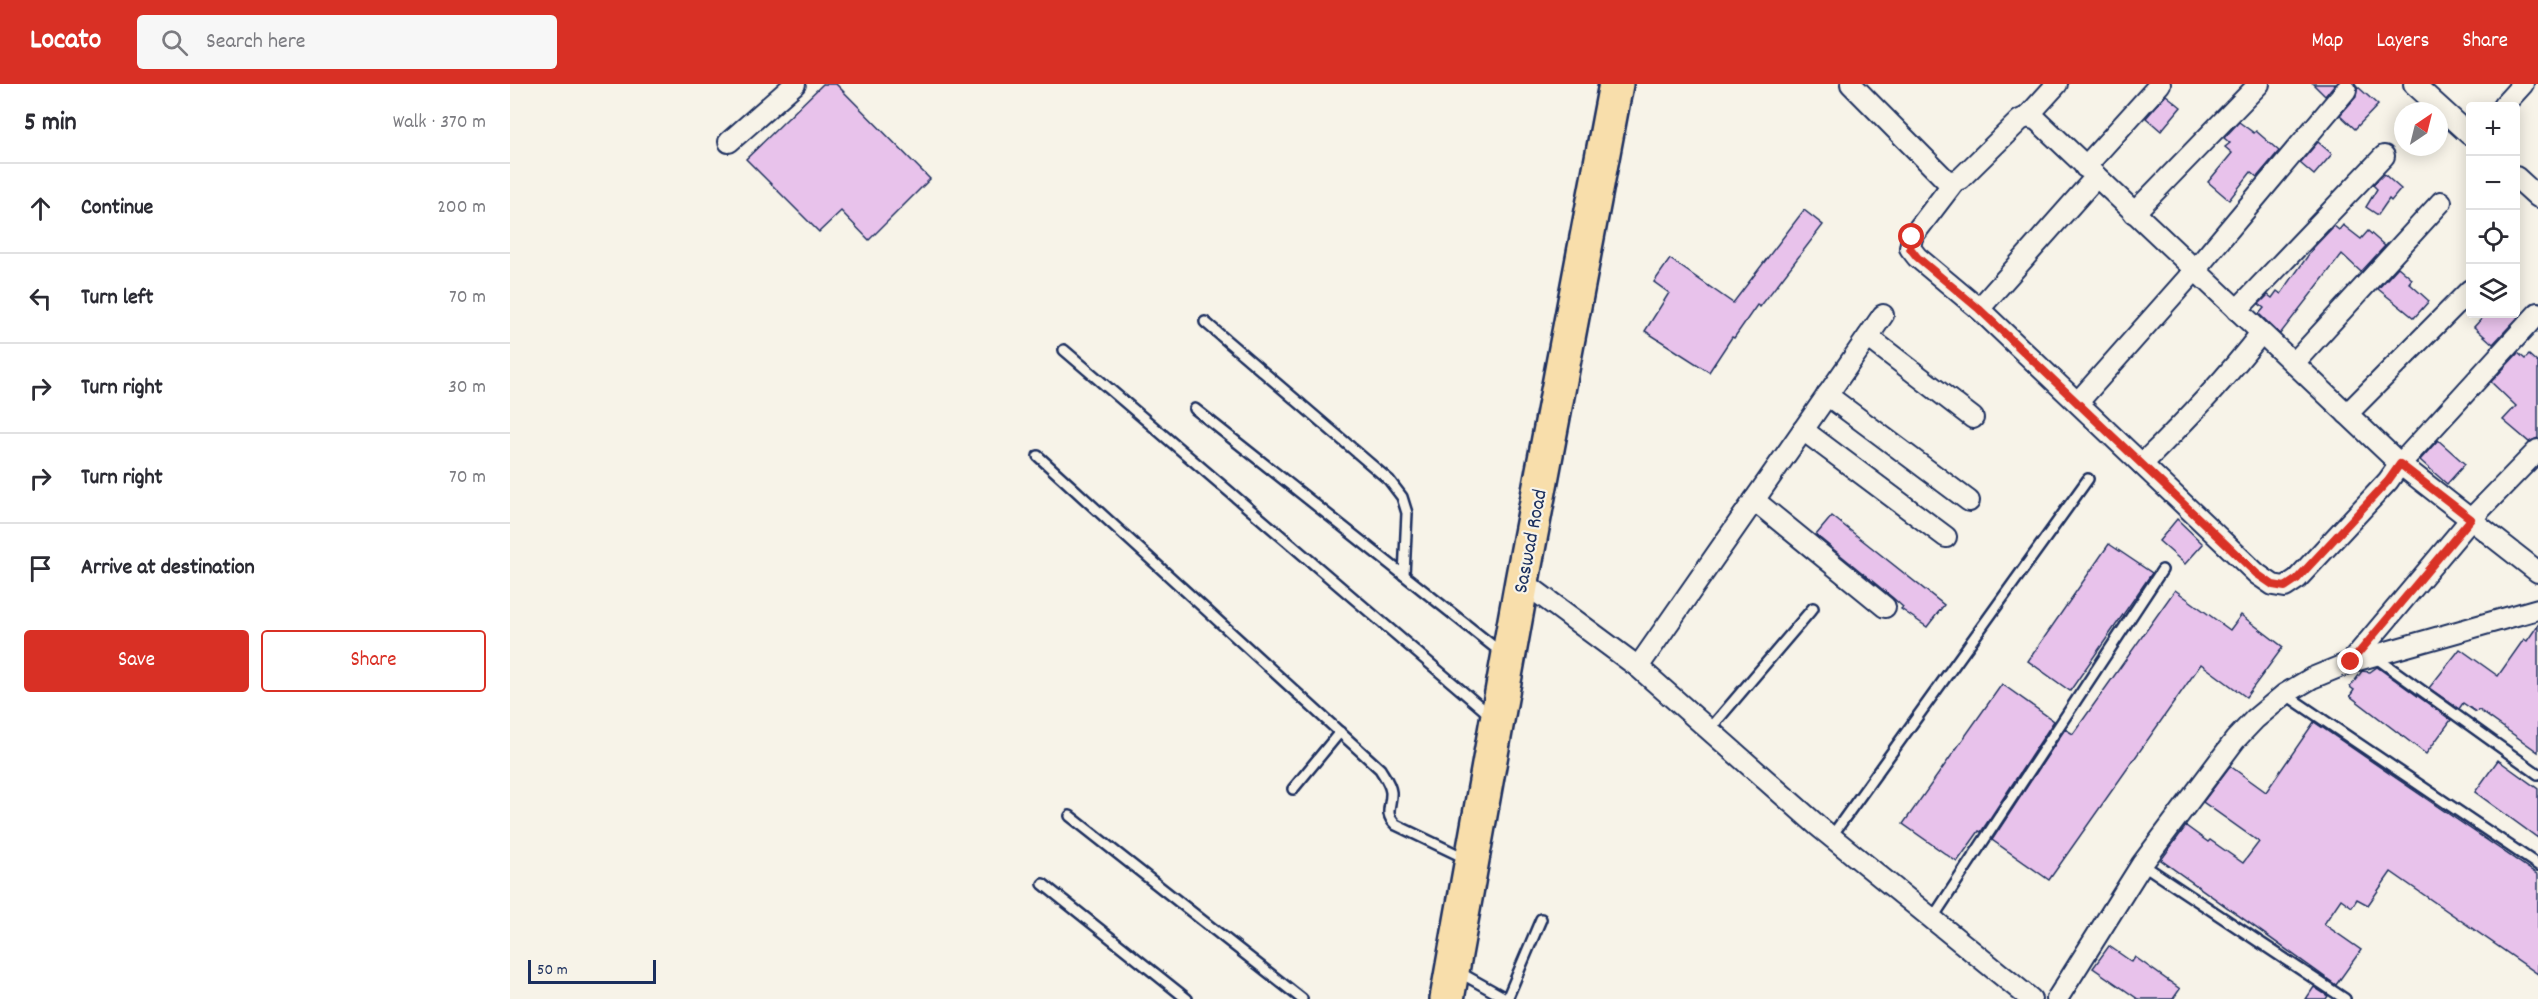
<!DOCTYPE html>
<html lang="en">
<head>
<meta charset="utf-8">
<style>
	:root { --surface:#fff; --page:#f7f7f7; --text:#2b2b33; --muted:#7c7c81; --line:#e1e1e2; --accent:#d93025 }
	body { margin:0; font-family:Dekko,sans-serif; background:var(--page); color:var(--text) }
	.controls { position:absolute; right:18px; top:18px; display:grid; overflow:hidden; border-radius:6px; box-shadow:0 3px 15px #0003 }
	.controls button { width:54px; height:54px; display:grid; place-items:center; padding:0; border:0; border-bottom:2px solid var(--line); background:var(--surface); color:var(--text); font:30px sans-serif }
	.compass { position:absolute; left:1884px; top:18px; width:54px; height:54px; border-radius:50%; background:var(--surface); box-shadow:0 3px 15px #0003; rotate:35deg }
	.scale { position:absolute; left:18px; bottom:15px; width:128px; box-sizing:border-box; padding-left:6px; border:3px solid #1b2f5e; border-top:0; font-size:16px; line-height:21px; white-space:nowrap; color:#1b2f5e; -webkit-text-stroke:4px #f7f3e8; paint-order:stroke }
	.stop { position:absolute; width:18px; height:18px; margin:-14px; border:4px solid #d93025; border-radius:50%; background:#fff }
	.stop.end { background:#d93025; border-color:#fff; box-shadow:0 2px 6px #0008 }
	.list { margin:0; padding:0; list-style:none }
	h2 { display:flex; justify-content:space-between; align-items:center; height:78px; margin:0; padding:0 24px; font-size:26px }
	h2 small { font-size:20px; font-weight:400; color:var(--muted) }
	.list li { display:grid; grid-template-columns:39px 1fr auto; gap:18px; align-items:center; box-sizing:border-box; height:90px; padding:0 24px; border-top:2px solid var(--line) }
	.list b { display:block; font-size:22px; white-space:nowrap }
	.list em { font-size:20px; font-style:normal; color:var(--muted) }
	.actions { display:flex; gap:12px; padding:18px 24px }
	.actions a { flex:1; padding:14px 0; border:2px solid var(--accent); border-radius:6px; text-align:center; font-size:21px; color:var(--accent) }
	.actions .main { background:var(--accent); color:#fff }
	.icon { flex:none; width:33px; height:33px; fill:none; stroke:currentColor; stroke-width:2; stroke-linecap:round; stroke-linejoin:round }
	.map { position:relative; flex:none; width:2028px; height:915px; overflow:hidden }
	header { display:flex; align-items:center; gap:36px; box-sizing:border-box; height:84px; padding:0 30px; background:var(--accent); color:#fff }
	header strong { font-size:28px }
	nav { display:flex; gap:33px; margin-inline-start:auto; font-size:21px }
	.search { width:420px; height:54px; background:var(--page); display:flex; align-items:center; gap:15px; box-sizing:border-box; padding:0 21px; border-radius:6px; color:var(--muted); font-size:22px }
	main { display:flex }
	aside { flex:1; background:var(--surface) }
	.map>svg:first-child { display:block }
	.building { fill:#e8c2eb; stroke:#1b2f5e; stroke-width:1.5 }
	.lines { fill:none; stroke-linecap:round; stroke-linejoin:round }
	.lane-casing { stroke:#1b2f5e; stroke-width:14 }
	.street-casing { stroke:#1b2f5e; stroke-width:24 }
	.highway-casing { stroke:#1b2f5e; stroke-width:38 }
	.lane { stroke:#f7f3e8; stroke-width:9 }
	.street { stroke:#f7f3e8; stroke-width:20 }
	.highway { stroke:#f8deab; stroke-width:33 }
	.route { stroke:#d93025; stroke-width:8 }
	.labels { text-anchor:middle; stroke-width:4.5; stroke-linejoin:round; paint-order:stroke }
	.street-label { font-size:21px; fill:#1b2f5e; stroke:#f7f3e8 }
</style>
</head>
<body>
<header>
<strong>Locato</strong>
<div class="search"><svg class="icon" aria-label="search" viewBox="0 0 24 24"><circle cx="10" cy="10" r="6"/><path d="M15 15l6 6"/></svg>Search here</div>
<nav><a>Map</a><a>Layers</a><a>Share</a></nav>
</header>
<main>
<aside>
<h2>5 min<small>Walk · 370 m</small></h2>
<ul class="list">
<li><svg class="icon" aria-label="ahead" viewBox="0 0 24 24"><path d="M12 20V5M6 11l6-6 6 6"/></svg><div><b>Continue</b></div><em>200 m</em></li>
<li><svg class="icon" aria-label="left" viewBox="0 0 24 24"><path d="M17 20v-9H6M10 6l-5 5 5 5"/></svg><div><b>Turn left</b></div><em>70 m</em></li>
<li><svg class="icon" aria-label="right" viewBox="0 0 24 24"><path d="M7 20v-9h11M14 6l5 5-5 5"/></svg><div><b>Turn right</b></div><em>30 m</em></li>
<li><svg class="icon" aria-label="right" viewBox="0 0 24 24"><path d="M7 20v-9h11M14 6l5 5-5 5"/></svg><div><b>Turn right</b></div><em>70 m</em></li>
<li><svg class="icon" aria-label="arrive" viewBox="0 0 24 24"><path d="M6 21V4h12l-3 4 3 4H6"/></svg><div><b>Arrive at destination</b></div></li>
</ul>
<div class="actions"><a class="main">Save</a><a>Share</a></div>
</aside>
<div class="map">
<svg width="2028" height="915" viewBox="0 0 2028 915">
	<rect width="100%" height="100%" fill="#f7f3e8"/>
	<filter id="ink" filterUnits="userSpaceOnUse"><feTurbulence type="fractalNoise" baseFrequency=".0167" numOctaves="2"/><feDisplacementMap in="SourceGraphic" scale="12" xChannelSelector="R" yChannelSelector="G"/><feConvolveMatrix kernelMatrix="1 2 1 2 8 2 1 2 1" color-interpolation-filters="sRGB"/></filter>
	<g filter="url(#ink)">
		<g class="building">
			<polygon points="313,0 326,0 420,95 359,156 331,127 309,148 236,75"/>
			<polygon points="1803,0 1825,0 1815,12"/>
			<polygon points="1847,2 1868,21 1845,45 1830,31 1846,13"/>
			<polygon points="1656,11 1671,23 1651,47 1636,34"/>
			<polygon points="1729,38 1744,49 1746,47 1769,67 1747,93 1741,88 1719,116 1698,98 1722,69 1715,63 1720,59 1714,54"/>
			<polygon points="1808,58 1822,70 1804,91 1790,79"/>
			<polygon points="1874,90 1891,105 1881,117 1879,115 1868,131 1856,123 1867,105 1863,101"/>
			<polygon points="1294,126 1313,141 1250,223 1247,221 1224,254 1222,253 1199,288 1135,247 1159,209 1144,198 1160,175 1223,219"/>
			<polygon points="1833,141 1851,155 1858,147 1875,162 1851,188 1832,170 1770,250 1749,230 1754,224 1749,220 1758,211 1762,214 1767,207 1771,210 1804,163 1824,142 1829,146"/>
			<polygon points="1888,183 1902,195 1899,199 1919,217 1904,234 1868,205"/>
			<polygon points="1976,230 2011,230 1983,260 1964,243"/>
			<polygon points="2008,269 2015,275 2019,271 2028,279 2028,354 2019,358 1993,336 2006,322 1981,298"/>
			<polygon points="1928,356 1955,380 1937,400 1910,376"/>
			<polygon points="1322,432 1434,521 1417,543 1391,525 1393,523 1383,514 1306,451"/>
			<polygon points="1667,435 1693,460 1675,480 1649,457"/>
			<polygon points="1599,460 1642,489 1560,607 1518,577"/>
			<polygon points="1665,506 1720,546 1731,531 1773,563 1736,613 1691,580 1539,796 1482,756 1555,645 1563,650"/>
			<polygon points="2028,541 2028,668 1969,626 1966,628 1953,619 1949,625 1919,604 1950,565 1988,592 2014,555 2017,557"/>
			<polygon points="1867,583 1941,636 1916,670 1840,612 1844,606 1840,603 1852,587 1860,588"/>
			<polygon points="1492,600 1544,637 1471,748 1469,747 1447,778 1393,740"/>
			<polygon points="1804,638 2028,791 2028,890 1881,788 1858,821 1847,815 1842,823 1831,815 1814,840 1851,866 1826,901 1651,776 1676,742 1698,758 1700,756 1733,779 1749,758 1693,718 1720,682 1756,708"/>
			<polygon points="1988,676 2028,705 2028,754 1965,708"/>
			<polygon points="1599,862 1622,878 1625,873 1670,905 1663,915 1628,915 1583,884"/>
			<polygon points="1804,903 1818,912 1816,915 1796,915"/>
		</g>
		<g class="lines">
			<defs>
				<g id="lane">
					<polyline points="695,238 879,396 892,413 897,429 894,491"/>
					<polyline points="554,266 980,631"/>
					<polyline points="685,325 993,570"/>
					<path d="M528,372L870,685C874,692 880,699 881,708C882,722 873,729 886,741L957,775"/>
					<polyline points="1865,573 2028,690"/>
					<polyline points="1775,610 2028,781"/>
					<polyline points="1199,646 1303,524"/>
					<polyline points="783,705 830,648"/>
					<polyline points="560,732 792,915"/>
					<polyline points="1321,753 1578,395"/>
					<polyline points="1632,780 1835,915"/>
					<polyline points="533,800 677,915"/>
					<polyline points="1422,835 1652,486"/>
					<polyline points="947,887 997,915 1031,835"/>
				</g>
				<g id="street">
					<polyline points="1341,0 1438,98 1450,95 1510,36 1517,33 1527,36 1890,380 2028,488"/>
					<polyline points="1904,0 1960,51"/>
					<polyline points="1993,22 2013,0"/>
					<polyline points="1517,33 1547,0"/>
					<polyline points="219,58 285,0"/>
					<polyline points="1575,83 1650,0"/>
					<polyline points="2006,93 2028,113"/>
					<polyline points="1444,98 1402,153 1400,164 1407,173 1469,225 1747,490 1763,501 1775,503 1787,495 1878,397 1890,380 2028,229"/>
					<polyline points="1624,129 1749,0"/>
					<polyline points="1469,225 1586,93"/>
					<polyline points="1727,226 1874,72"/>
					<polyline points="1358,253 1463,334"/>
					<polyline points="1784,279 1931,118"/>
					<polyline points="1317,311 1459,417"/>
					<polyline points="1568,318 1685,186 1836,6"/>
					<polyline points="1837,330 1960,206"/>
					<polyline points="1293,346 1436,453"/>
					<path d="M1632,380C1675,338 1715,296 1751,249"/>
					<polyline points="1244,416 1375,523"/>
					<polyline points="1012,497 1128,583 1308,742 1521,915"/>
					<polyline points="1841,578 1961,435 2028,366"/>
					<polyline points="1128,583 1373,231"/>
					<polyline points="1547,915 1632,780 1725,656 1745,635 1775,610 1802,594 1841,578 2028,525"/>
				</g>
				<polyline id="highway" points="937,915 1012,497 1106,0"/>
			</defs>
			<use href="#lane" class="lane-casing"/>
			<use href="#street" class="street-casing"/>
			<use href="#highway" class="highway-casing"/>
			<use href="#lane" class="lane"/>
			<use href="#street" class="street"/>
			<use href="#highway" class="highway"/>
		</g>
	</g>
	<g class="lines" filter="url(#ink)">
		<polyline class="route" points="1402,153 1400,164 1407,173 1469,225 1747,490 1763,501 1775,503 1787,495 1878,397 1890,380 1961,435 1841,578"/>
	</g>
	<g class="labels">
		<g class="street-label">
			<text transform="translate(1019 457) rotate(-79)" y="7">Saswad Road</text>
		</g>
	</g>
</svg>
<div class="controls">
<button>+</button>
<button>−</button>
<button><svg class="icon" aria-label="locate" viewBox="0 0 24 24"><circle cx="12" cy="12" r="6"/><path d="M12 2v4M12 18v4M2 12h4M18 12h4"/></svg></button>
<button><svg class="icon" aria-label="layers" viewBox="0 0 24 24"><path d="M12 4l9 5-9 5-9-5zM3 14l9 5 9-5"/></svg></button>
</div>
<svg class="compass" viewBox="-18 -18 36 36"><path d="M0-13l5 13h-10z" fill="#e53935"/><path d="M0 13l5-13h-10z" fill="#7c7c81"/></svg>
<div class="scale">50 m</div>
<div class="stop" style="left:1402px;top:153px"></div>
<div class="stop end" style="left:1841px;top:578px"></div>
</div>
</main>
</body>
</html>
